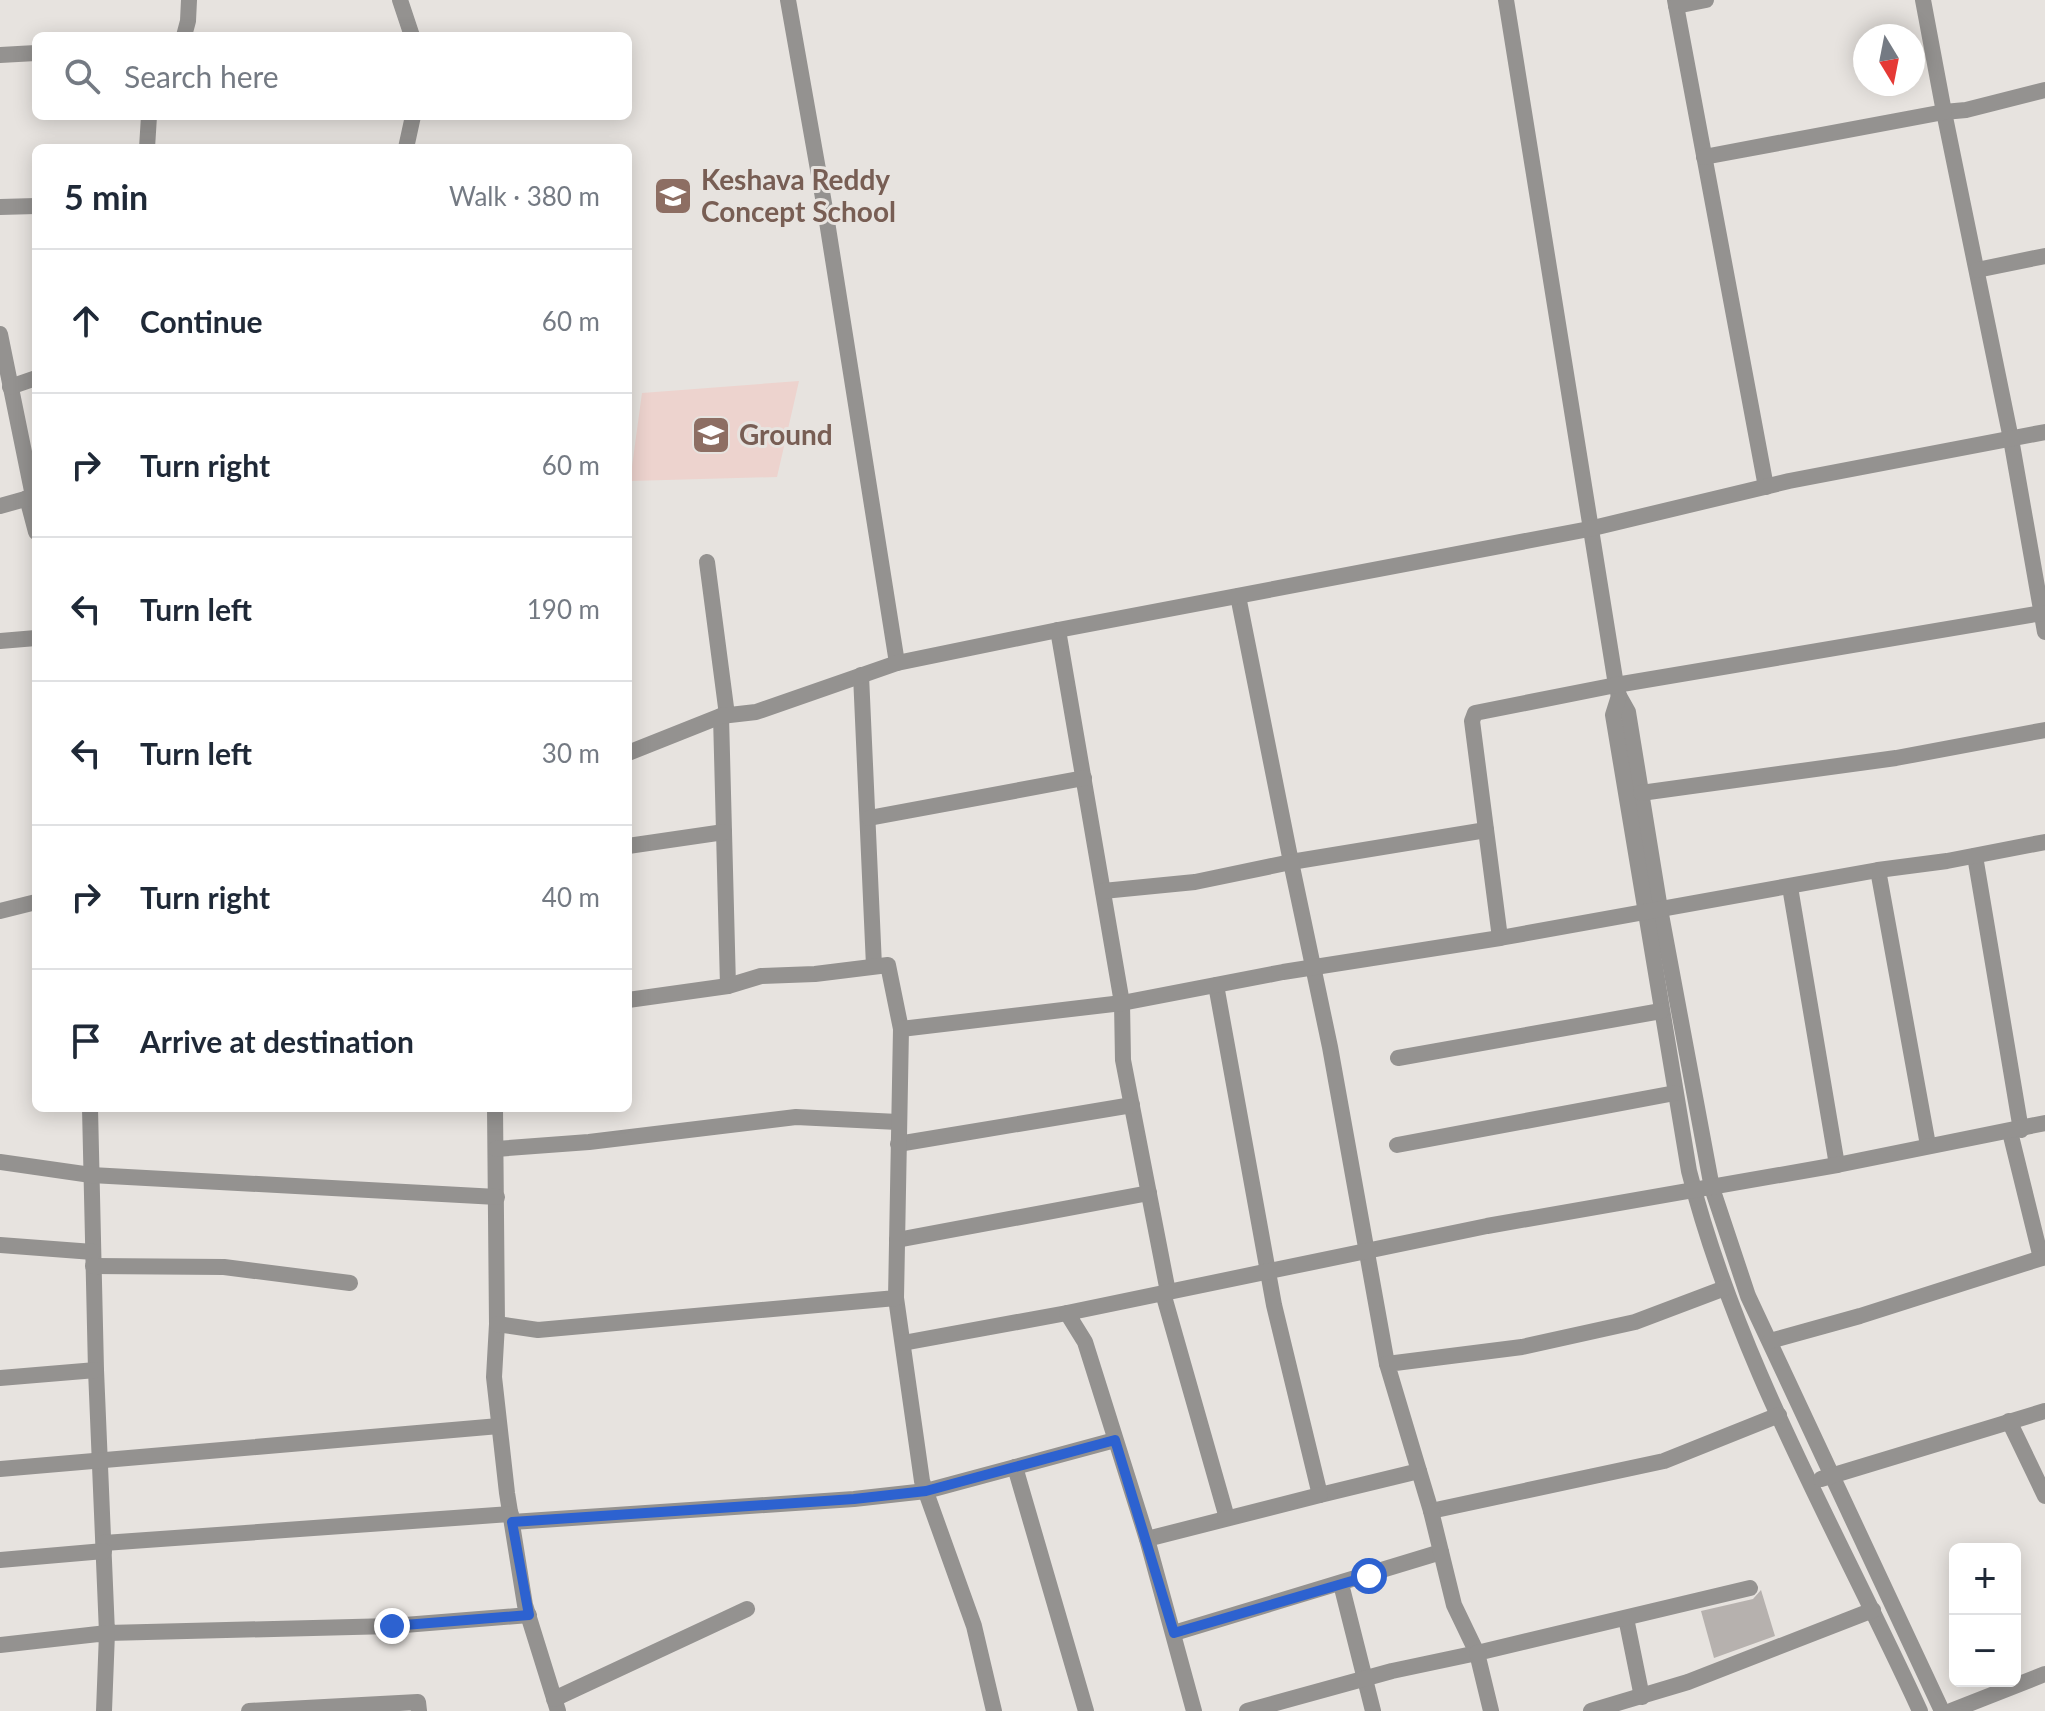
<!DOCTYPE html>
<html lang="en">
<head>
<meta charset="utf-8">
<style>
	:root { --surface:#fff; --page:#f2f2f3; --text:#1f2937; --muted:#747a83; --line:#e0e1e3 }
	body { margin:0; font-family:Lato,sans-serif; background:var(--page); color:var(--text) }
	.controls { position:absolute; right:24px; bottom:24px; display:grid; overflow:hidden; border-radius:12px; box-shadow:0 4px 20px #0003 }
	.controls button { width:72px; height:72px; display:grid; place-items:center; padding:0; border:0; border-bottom:2px solid var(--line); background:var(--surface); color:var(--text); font:40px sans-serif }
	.compass { position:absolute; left:1853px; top:24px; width:72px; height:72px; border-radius:50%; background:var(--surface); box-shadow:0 4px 20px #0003; rotate:170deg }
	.stop { position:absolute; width:24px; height:24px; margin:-18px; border:6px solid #2d62d0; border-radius:50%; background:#fff }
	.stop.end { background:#2d62d0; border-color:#fff; box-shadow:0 2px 8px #0008 }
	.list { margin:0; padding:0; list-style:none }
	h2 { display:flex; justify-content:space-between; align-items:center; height:104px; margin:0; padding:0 32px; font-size:34px }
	h2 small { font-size:26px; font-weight:400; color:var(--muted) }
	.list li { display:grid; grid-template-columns:52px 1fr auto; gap:24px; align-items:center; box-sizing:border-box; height:144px; padding:0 32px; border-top:2px solid var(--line) }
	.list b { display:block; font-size:30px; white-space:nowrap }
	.list em { font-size:26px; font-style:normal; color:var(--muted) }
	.icon { flex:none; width:44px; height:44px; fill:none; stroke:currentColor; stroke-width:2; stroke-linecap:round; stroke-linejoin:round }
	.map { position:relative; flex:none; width:2045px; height:1711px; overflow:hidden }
	.search { position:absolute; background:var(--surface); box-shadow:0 4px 20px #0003; left:32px; top:32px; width:600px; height:88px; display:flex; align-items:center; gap:20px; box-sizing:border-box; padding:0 28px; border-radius:12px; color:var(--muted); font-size:30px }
	.panel { position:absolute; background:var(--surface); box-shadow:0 4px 20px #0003; left:32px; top:144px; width:600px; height:968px; border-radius:12px }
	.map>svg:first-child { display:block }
	.education { fill:#edd3ce }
	.building { fill:#b6b1ae }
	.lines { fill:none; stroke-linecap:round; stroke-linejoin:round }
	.minor { stroke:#949290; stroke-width:16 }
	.route { stroke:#2d62d0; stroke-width:10 }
	.labels { text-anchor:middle; stroke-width:6; stroke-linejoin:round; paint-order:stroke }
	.education-label { font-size:28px; font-weight:bold; fill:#785e54; stroke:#e7e3df; text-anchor:start }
</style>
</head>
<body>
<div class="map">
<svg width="2045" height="1711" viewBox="0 0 2045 1711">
	<rect width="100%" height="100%" fill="#e7e3df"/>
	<polygon class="education" points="799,381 777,477 630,481 642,393"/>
	<polygon class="building" points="1761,1590 1775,1636 1714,1658 1701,1611 1753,1599"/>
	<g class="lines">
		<g class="minor">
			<polyline points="400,0 412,36"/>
			<polyline points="788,0 825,209 897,663"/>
			<polyline points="1506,0 1616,685 1619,696 1628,712 1660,909 1712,1188 1748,1296 1942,1711"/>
			<polyline points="1675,0 1766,487"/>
			<polyline points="1676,6 1706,0"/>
			<polyline points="184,36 188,21 189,0"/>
			<polyline points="0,55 36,53"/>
			<polyline points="2045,90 1966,110 1944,112 2011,439 2045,632"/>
			<polyline points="147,148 149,116"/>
			<polyline points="406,148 413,116"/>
			<polyline points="1704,157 1944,112 1923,0"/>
			<polyline points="0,207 36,206"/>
			<polyline points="1977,270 2045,256"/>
			<polyline points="0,334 33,496"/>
			<polyline points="10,387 36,378"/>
			<polyline points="27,498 36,532"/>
			<polyline points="0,506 36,496"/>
			<polyline points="707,562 727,715"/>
			<polyline points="1238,596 1291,862 1486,830"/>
			<polyline points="1058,630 1122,1003 1123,1060 1168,1292"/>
			<polyline points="0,641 36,638"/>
			<polyline points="861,675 874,966"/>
			<path d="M1619,696L1613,715L1689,1171C1737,1361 1839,1534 1920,1711"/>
			<polyline points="721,716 728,986"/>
			<polyline points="628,753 721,716 756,712 897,663 1058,630 1589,529 1789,481 2045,432"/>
			<polyline points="1641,793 1896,758 2045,730"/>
			<polyline points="869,818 1084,778"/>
			<polyline points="628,846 724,832"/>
			<polyline points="1975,856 2021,1130"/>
			<polyline points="1878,870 1928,1145"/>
			<polyline points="1790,887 1837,1165"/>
			<polyline points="1103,891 1195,882 1291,862 1330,1047 1387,1364"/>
			<polyline points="0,911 36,902"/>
			<polyline points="1500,938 1472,721 1475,713 1616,685 2042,613"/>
			<polyline points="1216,985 1274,1305 1320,1495 1419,1471"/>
			<polyline points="628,1000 728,986 761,976 815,974 888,965 901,1029"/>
			<polyline points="1398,1058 1661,1011"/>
			<polyline points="90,1108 96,1370 107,1633 392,1626 529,1615"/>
			<polyline points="495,1108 497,1324 494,1377 507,1493 525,1605 558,1711"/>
			<polyline points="2010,1132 2041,1258"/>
			<polyline points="898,1144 1132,1105"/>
			<polyline points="1397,1145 1675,1093"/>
			<polyline points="496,1149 589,1142 796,1117 898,1122"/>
			<polyline points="0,1162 91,1175 497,1197"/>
			<polyline points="897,1240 1149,1193"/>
			<polyline points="0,1245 93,1252"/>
			<polyline points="93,1266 224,1267 350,1283"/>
			<polyline points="1725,1288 1635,1322 1522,1347 1387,1364 1431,1511 1664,1461 1779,1415"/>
			<polyline points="1163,1293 1227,1518"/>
			<polyline points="896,1298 922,1481 974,1626 994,1711"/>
			<polyline points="497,1324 538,1330 896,1298 901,1029 1122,1003 1283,972 1500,938 1878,870 1947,861 2045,842"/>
			<polyline points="1770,1341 1860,1316 2045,1257"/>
			<polyline points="903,1343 1067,1313"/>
			<polyline points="0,1378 96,1370"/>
			<polyline points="2009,1421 2045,1496"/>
			<polyline points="1015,1467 1086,1711"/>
			<polyline points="0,1469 499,1426"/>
			<polyline points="1821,1479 2045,1411"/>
			<polyline points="512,1522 854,1499 926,1491 1115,1440"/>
			<polyline points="1147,1539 1320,1495"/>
			<polyline points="104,1543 511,1514"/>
			<polyline points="0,1560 104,1551"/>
			<polyline points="1341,1584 1373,1711"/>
			<polyline points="1626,1618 1642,1697"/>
			<polyline points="1174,1633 1441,1552"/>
			<polyline points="0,1645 107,1633 104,1711"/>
			<polyline points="554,1699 747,1609"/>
			<polyline points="249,1711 418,1702 419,1711"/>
			<polyline points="1194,1711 1147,1539 1085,1342 1067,1313 1487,1226 1837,1165 2045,1123"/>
			<polyline points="1247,1711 1392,1671 1477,1653 1454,1605 1431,1511"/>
			<polyline points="1491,1711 1477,1653 1750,1588"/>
			<polyline points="1591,1711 1688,1682 1873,1610"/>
			<polyline points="1951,1711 2045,1674"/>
		</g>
	</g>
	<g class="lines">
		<polyline class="route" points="392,1626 529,1615 512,1522 854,1499 926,1491 1115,1440 1174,1633 1369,1576"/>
	</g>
	<defs>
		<symbol id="school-square" viewBox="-11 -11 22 22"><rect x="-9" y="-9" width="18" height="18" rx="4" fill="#8d6e63" stroke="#e7e3df"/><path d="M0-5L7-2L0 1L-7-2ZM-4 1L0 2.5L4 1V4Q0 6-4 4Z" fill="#fff"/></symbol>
		<symbol id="university-square" viewBox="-11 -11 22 22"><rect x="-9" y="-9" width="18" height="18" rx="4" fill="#8d6e63" stroke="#e7e3df"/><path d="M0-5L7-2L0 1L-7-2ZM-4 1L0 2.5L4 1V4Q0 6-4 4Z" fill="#fff"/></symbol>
	</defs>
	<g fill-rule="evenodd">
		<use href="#school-square" x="651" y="174" width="44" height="44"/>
		<use href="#university-square" x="689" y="413" width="44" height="44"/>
	</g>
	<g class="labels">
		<g class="education-label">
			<text x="701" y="190">Keshava Reddy<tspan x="701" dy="32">Concept School</tspan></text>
			<text x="739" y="445">Ground</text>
		</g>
	</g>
</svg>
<div class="controls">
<button>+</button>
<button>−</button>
</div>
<svg class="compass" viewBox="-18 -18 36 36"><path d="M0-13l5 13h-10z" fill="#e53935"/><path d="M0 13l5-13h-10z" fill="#747a83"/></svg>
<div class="stop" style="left:1369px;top:1576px"></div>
<div class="stop end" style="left:392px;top:1626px"></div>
<div class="search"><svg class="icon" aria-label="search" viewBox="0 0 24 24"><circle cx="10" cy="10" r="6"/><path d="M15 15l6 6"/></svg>Search here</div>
<section class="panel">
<h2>5 min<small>Walk · 380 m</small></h2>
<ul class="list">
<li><svg class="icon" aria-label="ahead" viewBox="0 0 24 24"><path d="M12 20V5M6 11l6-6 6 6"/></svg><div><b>Continue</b></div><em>60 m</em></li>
<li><svg class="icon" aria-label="right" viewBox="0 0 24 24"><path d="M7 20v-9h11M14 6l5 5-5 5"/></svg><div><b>Turn right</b></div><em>60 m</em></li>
<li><svg class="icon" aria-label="left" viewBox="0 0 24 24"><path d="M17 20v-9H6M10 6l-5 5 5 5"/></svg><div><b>Turn left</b></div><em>190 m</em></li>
<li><svg class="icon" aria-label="left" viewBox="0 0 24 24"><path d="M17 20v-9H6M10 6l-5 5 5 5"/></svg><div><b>Turn left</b></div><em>30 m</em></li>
<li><svg class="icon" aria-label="right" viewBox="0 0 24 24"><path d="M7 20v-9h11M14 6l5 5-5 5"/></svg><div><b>Turn right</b></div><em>40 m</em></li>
<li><svg class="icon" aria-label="arrive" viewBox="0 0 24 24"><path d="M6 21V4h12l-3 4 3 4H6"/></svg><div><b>Arrive at destination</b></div></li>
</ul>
</section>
</div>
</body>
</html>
